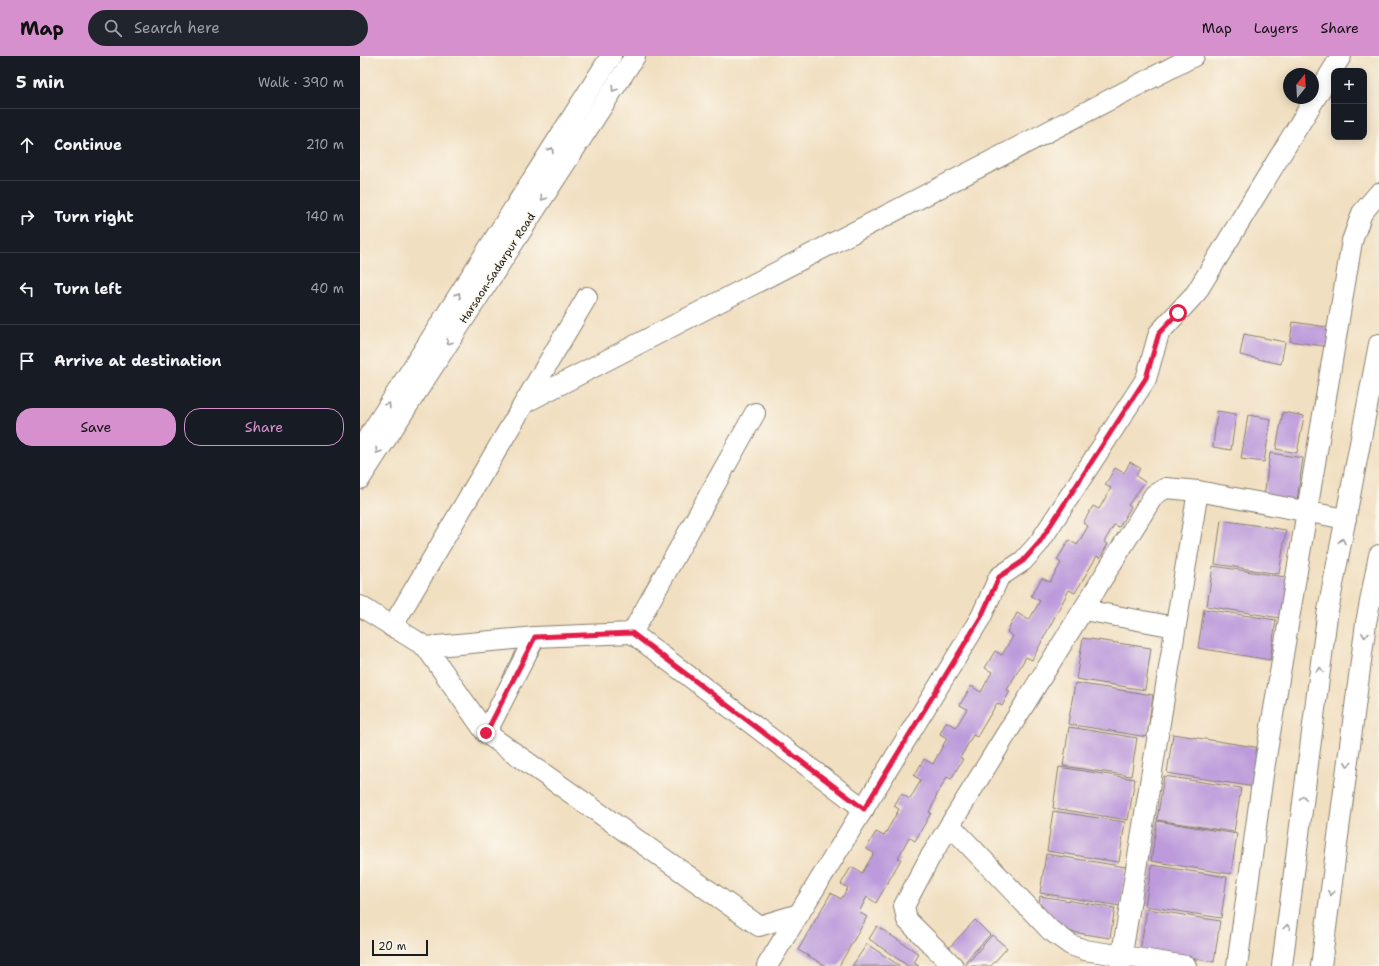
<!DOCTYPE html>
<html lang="en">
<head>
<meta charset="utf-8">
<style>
	:root { --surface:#171b24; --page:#20242c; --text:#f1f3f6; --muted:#9ea1a6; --line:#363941; --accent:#d690ce }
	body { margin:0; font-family:"Shantell Sans",sans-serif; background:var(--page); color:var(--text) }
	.controls { position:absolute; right:12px; top:12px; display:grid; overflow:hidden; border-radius:8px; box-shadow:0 2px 10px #0003 }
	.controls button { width:36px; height:36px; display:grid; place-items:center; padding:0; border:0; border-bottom:1px solid var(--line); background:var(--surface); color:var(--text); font:20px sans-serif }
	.compass { position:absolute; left:923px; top:12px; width:36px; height:36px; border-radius:50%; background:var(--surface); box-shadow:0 2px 10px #0003; rotate:18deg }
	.scale { position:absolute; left:12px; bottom:10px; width:56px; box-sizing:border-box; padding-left:4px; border:2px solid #1c1c1c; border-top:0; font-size:11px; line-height:14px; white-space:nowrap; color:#1c1c1c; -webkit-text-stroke:3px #fbf7ec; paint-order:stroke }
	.stop { position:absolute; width:12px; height:12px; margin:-9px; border:3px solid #e11d48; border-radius:50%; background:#fff }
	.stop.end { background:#e11d48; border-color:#fff; box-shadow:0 1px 4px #0008 }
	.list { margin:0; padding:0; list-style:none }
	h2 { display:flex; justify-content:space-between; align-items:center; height:52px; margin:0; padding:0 16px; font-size:17px }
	h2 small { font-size:13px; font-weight:400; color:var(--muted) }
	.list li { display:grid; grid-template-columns:26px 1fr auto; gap:12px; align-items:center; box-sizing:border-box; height:72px; padding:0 16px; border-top:1px solid var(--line) }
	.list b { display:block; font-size:15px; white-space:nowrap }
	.list em { font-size:13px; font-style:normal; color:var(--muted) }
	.actions { display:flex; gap:8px; padding:12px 16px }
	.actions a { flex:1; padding:9px 0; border:1px solid var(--accent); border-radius:16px; text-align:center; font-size:14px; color:var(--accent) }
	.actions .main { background:var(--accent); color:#111 }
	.icon { flex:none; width:22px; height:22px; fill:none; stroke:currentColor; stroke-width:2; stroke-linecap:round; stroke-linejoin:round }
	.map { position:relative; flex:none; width:1019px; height:910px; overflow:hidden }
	header { display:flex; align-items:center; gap:24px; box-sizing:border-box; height:56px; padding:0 20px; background:var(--accent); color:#111 }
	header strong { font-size:19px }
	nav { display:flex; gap:22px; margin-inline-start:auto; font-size:14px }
	.search { width:280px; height:36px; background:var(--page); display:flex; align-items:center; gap:10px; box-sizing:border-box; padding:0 14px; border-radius:22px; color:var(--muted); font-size:15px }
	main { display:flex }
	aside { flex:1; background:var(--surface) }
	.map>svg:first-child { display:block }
	.building { fill:#bc9adb }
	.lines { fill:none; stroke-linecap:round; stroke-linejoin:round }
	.minor-casing { stroke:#867e6e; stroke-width:22 }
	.minor { stroke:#fff; stroke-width:20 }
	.oneway { stroke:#999 }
	.route { stroke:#e11d48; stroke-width:5 }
	.labels { text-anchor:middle; stroke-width:3; stroke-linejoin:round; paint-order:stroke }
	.street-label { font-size:11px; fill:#1c1c1c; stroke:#fbf7ec }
</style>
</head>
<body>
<header>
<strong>Map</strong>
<div class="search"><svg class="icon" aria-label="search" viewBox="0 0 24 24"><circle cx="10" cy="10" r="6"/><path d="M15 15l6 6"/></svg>Search here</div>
<nav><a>Map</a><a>Layers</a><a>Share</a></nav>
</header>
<main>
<aside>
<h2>5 min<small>Walk · 390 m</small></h2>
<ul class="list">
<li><svg class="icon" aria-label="ahead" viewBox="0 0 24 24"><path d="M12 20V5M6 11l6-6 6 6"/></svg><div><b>Continue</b></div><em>210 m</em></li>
<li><svg class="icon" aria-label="right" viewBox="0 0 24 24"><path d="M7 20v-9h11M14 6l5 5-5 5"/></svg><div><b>Turn right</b></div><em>140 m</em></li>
<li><svg class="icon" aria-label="left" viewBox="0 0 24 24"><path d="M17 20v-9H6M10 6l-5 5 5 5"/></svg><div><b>Turn left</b></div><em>40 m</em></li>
<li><svg class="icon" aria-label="arrive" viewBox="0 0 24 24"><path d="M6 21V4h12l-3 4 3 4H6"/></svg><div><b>Arrive at destination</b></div></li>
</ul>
<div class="actions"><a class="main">Save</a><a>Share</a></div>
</aside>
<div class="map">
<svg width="1019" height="910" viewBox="0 0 1019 910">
	<rect width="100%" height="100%" fill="#fbf7ec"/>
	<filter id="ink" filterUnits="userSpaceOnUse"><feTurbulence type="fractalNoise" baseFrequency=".025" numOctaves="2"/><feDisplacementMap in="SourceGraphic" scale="8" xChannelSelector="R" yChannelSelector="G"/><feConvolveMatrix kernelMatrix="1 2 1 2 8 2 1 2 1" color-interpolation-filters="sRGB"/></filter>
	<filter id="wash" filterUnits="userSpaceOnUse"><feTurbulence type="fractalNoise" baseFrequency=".012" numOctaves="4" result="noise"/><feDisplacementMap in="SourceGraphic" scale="16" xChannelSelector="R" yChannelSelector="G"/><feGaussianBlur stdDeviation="0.9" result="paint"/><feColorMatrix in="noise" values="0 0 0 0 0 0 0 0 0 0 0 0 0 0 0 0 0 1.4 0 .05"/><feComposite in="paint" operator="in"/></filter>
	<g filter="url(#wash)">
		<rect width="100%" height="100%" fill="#f1dfc1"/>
		<g id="blocks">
			<g class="building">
				<polygon points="933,266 973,272 970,291 930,285"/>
				<polygon points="884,278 925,286 921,308 880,299"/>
				<polygon points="857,355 876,358 871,394 853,391"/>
				<polygon points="923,356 944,360 937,397 916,393"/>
				<polygon points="888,359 911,363 904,406 881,403"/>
				<polygon points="910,397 943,402 937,445 904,440"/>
				<polygon points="770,406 780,412 776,420 785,426 768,449 771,451 759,471 754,469 744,486 748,488 740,502 737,500 715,537 709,534 672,604 666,601 647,634 650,635 642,650 637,647 617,681 613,679 600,702 603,703 591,723 587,721 575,742 576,743 569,756 571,757 555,785 549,781 538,802 541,803 516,847 507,841 499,856 507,861 479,910 466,910 438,894 471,837 481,843 488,832 481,828 491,811 502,817 514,797 506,793 516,776 524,780 539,753 534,750 541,738 550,743 561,724 554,720 564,703 573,708 587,682 580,678 586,666 596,671 607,653 600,649 611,630 621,636 632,616 625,612 635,595 642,599 653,580 647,576 657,557 669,564 680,545 671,540 682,522 690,526 701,507 697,504 709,484 717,489 728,470 723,467 733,450 739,453 751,432 745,429 755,412 764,417"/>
				<polygon points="861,464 926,474 919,518 855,508"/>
				<polygon points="853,510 932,522 926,563 847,550"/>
				<polygon points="844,553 916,564 910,604 838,592"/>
				<polygon points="723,582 791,592 785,634 716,623"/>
				<polygon points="715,627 793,639 787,681 708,668"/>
				<polygon points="709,671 777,682 771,720 703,710"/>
				<polygon points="813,678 901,692 895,731 807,717"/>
				<polygon points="699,711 775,723 768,764 693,752"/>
				<polygon points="804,720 881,732 874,776 797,764"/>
				<polygon points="693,755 765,766 759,806 687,795"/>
				<polygon points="797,765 877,778 871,818 791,805"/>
				<polygon points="686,798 766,811 760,850 680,837"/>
				<polygon points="792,809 867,821 861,862 785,850"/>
				<polygon points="680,840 755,852 750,882 699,874 678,856"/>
				<polygon points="787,853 860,865 854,906 780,894"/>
				<polygon points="615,864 630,879 604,907 588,893"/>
				<polygon points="517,870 559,898 554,907 559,910 548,910 509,883"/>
				<polygon points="632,879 647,892 631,910 605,910"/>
				<polygon points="507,888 540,910 492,910"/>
			</g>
		</g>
	</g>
	<g filter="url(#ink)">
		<use href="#blocks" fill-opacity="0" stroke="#867e6e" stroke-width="1"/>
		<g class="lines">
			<defs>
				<g id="minor">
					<polyline points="166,346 834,0"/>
					<polyline points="0,394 251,0"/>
					<polyline points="0,423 275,0"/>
					<polyline points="0,550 66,591 126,677 399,870 439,858"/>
					<polyline points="724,554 815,571"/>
					<polyline points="32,571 227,241"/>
					<polyline points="272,577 504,753"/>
					<polyline points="66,591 175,581 272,577 395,357"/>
					<polyline points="126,677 175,581"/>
					<polyline points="590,769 690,874 711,889 725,894 826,910"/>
					<polyline points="407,910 621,561 639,521 663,505 679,487 786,323 799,277 836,237 981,0"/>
					<polyline points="593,910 547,864 544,850 569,803 794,439 806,432 838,435 986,463"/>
					<polyline points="760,910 838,435"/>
					<polyline points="877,910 903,719 992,185 1002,157 1019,137"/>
					<polyline points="922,910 967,560 1019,288"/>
					<polyline points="961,910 1006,567 1019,499"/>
				</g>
			</defs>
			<use href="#minor" class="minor-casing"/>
			<use href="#minor" class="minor"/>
		</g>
		<defs><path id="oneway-chevron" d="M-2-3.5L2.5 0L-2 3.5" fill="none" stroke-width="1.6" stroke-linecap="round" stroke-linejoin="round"/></defs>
		<g class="oneway">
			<use href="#oneway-chevron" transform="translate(254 33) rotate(123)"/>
			<use href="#oneway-chevron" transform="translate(191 94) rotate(-58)"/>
			<use href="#oneway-chevron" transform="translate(183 142) rotate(123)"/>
			<use href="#oneway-chevron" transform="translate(98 239) rotate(-58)"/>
			<use href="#oneway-chevron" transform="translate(89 286) rotate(123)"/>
			<use href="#oneway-chevron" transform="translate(28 349) rotate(-58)"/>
			<use href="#oneway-chevron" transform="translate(18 395) rotate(123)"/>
			<use href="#oneway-chevron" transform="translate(982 485) rotate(-79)"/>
			<use href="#oneway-chevron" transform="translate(1005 579) rotate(97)"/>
			<use href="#oneway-chevron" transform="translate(960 614) rotate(-83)"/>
			<use href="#oneway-chevron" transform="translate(988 708) rotate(97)"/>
			<use href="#oneway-chevron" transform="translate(943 742) rotate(-83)"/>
			<use href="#oneway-chevron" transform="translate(971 837) rotate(97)"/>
			<use href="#oneway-chevron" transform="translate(927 871) rotate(-83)"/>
		</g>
	</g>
	<g class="lines" filter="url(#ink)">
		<polyline class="route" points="126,677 175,581 272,577 504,753 621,561 639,521 663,505 679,487 786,322 799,277 818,257"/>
	</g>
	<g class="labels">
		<g class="street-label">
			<text transform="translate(137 212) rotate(-57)" y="4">Harsaon-Sadarpur Road</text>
		</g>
	</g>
</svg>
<div class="controls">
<button>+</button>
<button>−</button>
</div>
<svg class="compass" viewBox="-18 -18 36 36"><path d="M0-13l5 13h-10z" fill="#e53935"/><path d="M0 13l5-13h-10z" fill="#9ea1a6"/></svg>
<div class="scale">20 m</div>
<div class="stop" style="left:818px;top:257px"></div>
<div class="stop end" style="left:126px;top:677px"></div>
</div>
</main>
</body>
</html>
